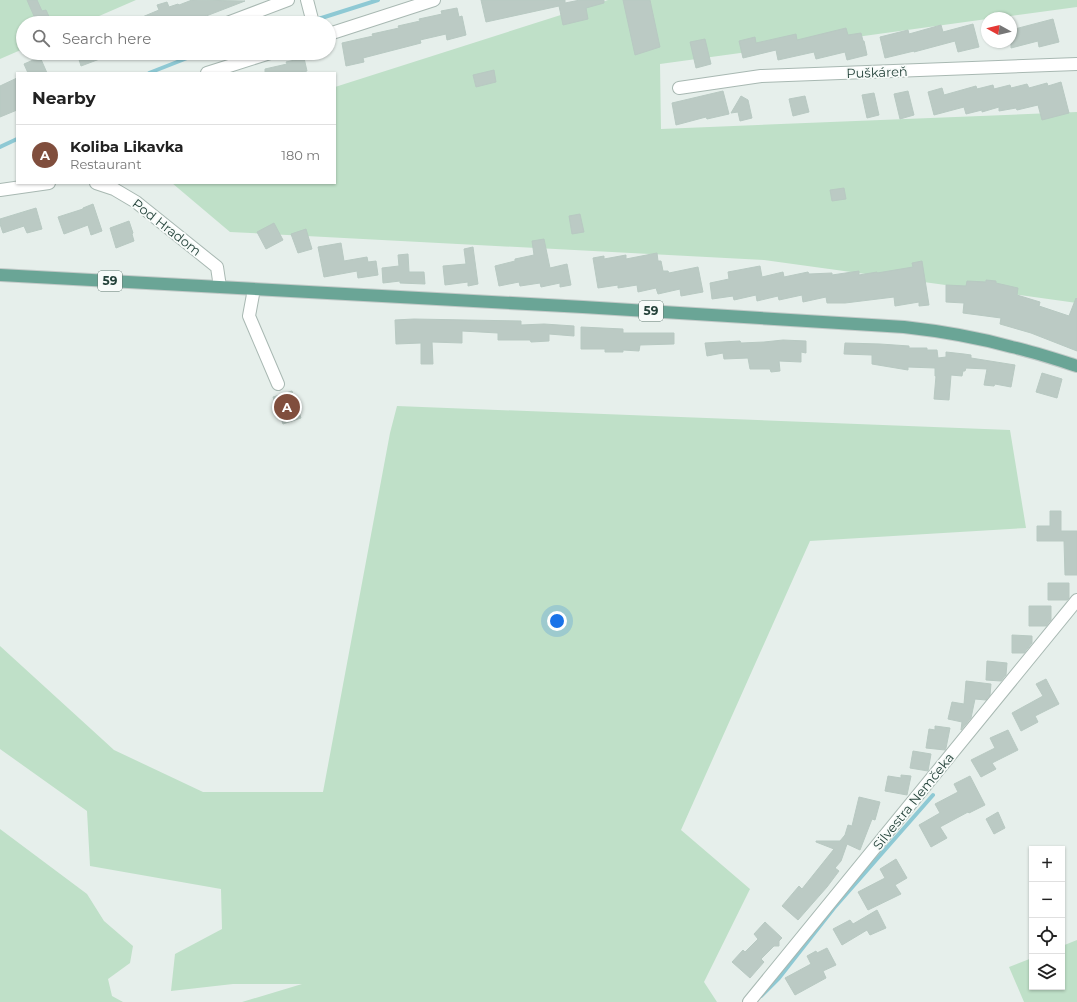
<!DOCTYPE html>
<html lang="en">
<head>
<meta charset="utf-8">
<style>
	:root { --surface:#fff; --page:#f2f2f2; --text:#222; --muted:#767676; --line:#e0e0e0; --accent:#804e3d }
	body { margin:0; font-family:Montserrat,sans-serif; background:var(--page); color:var(--text) }
	.controls { position:absolute; right:12px; bottom:12px; display:grid; overflow:hidden; border-radius:0px; box-shadow:0 1px 3px #0004 }
	.controls button { width:36px; height:36px; display:grid; place-items:center; padding:0; border:0; border-bottom:1px solid var(--line); background:var(--surface); color:var(--text); font:20px sans-serif }
	.compass { position:absolute; left:981px; top:12px; width:36px; height:36px; border-radius:50%; background:var(--surface); box-shadow:0 1px 3px #0004; rotate:278deg }
	.you { position:absolute; left:557px; top:621px; width:14px; height:14px; margin:-10px; border:3px solid #fff; border-radius:50%; background:#1a73e8; box-shadow:0 0 0 6px #1a73e833 }
	.badge { display:grid; place-items:center; width:26px; height:26px; border-radius:50%; background:var(--accent); color:#fff; font-size:13px; font-weight:700 }
	.pin { position:absolute; translate:-50% -50%; border:2px solid #fff; box-shadow:0 1px 4px #0006 }
	.list { margin:0; padding:0; list-style:none }
	h2 { display:flex; justify-content:space-between; align-items:center; height:52px; margin:0; padding:0 16px; font-size:17px }
	h2 small { font-size:13px; font-weight:400; color:var(--muted) }
	.list li { display:grid; grid-template-columns:26px 1fr auto; gap:12px; align-items:center; box-sizing:border-box; height:60px; padding:0 16px; border-top:1px solid var(--line) }
	.list b { display:block; font-size:15px; white-space:nowrap }
	.list p { margin:0; font-size:13px; white-space:nowrap; color:var(--muted) }
	.list em { font-size:13px; font-style:normal; color:var(--muted) }
	.icon { flex:none; width:22px; height:22px; fill:none; stroke:currentColor; stroke-width:2; stroke-linecap:round; stroke-linejoin:round }
	.map { position:relative; flex:none; width:1077px; height:1002px; overflow:hidden }
	.search { position:absolute; background:var(--surface); box-shadow:0 1px 3px #0004; left:16px; top:16px; width:320px; height:44px; display:flex; align-items:center; gap:10px; box-sizing:border-box; padding:0 14px; border-radius:22px; color:var(--muted); font-size:15px }
	.panel { position:absolute; background:var(--surface); box-shadow:0 1px 3px #0004; left:16px; top:72px; width:320px; height:112px; border-radius:0px }
	.map>svg:first-child { display:block }
	.green { fill:#bfe0c8 }
	.lines { fill:none; stroke-linecap:round; stroke-linejoin:round }
	.stream { stroke:#8ec9d4; stroke-width:4 }
	.building { fill:#bbcac4; stroke:#b8c9c2 }
	.minor-casing { stroke:#a8b8b2; stroke-width:14 }
	.major-casing { stroke:#c2cac8; stroke-width:14 }
	.minor { stroke:#fff; stroke-width:12 }
	.major { stroke:#6aa596; stroke-width:12 }
	.labels { text-anchor:middle; stroke-width:3.5; stroke-linejoin:round; paint-order:stroke }
	.shield { fill:#f7fbf9; stroke:#637a73; stroke-width:1 }
	.shield-label { font-size:12px; font-weight:bold; fill:#24423a }
	.street-label { font-size:13px; fill:#24423a; stroke:#f7fbf9 }
</style>
</head>
<body>
<div class="map">
<svg width="1077" height="1002" viewBox="0 0 1077 1002">
	<rect width="100%" height="100%" fill="#e6efeb"/>
	<g class="green">
		<polygon points="0,0 136,0 83,23 23,23 23,49 0,59"/>
		<polygon points="608,0 1077,0 1077,7 995,18 987,18 987,19 660,64 661,129 1077,112 1077,303 764,260 230,232 172,183 335,183 335,87"/>
		<polygon points="397,406 1010,430 1026,528 810,541 681,830 750,889 704,982 717,1002 242,1002 302,984 233,984 171,991 175,954 222,929 221,889 90,866 87,811 0,749 0,646 114,750 203,792 323,792 390,433"/>
		<polygon points="0,829 87,894 104,921 133,946 130,963 108,979 112,996 123,1002 0,1002"/>
		<polygon points="1077,940 1077,1002 1024,1002 1009,967 1032,958 1032,987 1062,987 1062,946"/>
	</g>
	<g class="lines">
		<g class="stream">
			<polyline points="302,23 312,21 378,0"/>
			<polyline points="149,73 200,53"/>
			<polyline points="0,147 17,139"/>
			<polyline points="761,996 779,978 834,908 933,795"/>
		</g>
	</g>
	<g class="building">
		<polygon points="27,0 37,0 42,11 46,10 52,23 37,23"/>
		<polygon points="192,0 245,1 188,23 128,23 159,10 157,5 167,2 169,7 178,4 179,5"/>
		<polygon points="481,0 565,0 565,3 580,0 604,0 604,3 586,8 588,19 563,25 559,6 486,22"/>
		<polygon points="623,0 650,0 660,47 635,55"/>
		<polygon points="457,8 459,17 462,16 466,35 447,40 446,34 420,40 421,43 363,58 364,62 346,66 342,43 373,36 372,34 399,28 398,26 420,21 419,19 442,14 441,11"/>
		<polygon points="1053,19 1059,42 1039,47 1038,41 1011,48 1011,30"/>
		<polygon points="973,24 979,47 958,52 955,41 914,52 914,51 885,58 880,37 908,30 909,34 941,25 943,32"/>
		<polygon points="846,28 848,35 861,33 863,41 864,41 867,55 847,60 845,52 816,59 814,52 778,60 776,50 743,58 739,41 755,37 756,43 796,34 797,40"/>
		<polygon points="705,39 711,64 696,68 690,42"/>
		<polygon points="77,53 113,53 113,54 81,66"/>
		<polygon points="40,57 47,73 28,73 24,64"/>
		<polygon points="304,58 307,71 299,73 265,73 265,69 287,64 286,62"/>
		<polygon points="494,70 496,82 476,87 473,75"/>
		<polygon points="17,78 17,110 0,117 0,86"/>
		<polygon points="1061,82 1069,113 1042,120 1038,105 1017,110 1016,108 999,111 999,107 982,112 982,110 966,114 964,107 934,115 928,92 942,88 944,95 976,86 977,89 993,85 994,89 1010,85 1011,88 1027,84 1029,88 1047,83 1048,86"/>
		<polygon points="723,91 729,114 707,119 706,117 676,125 672,103"/>
		<polygon points="908,91 914,115 900,119 894,94"/>
		<polygon points="874,93 879,115 867,118 862,95"/>
		<polygon points="741,96 748,100 752,118 740,121 738,112 731,113"/>
		<polygon points="805,96 809,112 793,116 789,99"/>
		<polygon points="844,188 846,199 832,201 830,190"/>
		<polygon points="93,204 102,231 91,235 88,225 64,234 58,217 83,209 83,208"/>
		<polygon points="36,208 42,229 27,233 24,226 3,233 0,224 0,219"/>
		<polygon points="580,214 584,232 572,234 569,216"/>
		<polygon points="129,221 133,233 132,234 134,241 116,248 110,228"/>
		<polygon points="274,223 283,240 266,249 257,232"/>
		<polygon points="306,229 312,249 298,253 291,234"/>
		<polygon points="544,239 550,268 567,264 571,285 560,287 560,283 541,287 540,283 520,286 519,282 499,286 495,266 515,261 515,259 534,255 532,241"/>
		<polygon points="341,243 344,261 367,257 368,262 376,261 378,275 358,278 357,271 324,277 318,247"/>
		<polygon points="473,247 478,284 468,286 468,282 445,285 443,266 466,264 464,249"/>
		<polygon points="657,253 658,261 661,261 663,271 668,271 669,273 698,267 703,292 681,296 680,289 658,294 656,288 638,292 637,285 618,288 618,285 598,288 593,258 604,256 604,259 626,255 626,259"/>
		<polygon points="408,254 409,272 424,272 425,284 400,283 400,281 383,283 382,268 399,266 398,255"/>
		<polygon points="922,261 929,305 919,306 919,302 895,306 894,297 845,303 827,303 826,297 803,302 802,295 779,300 778,296 757,301 756,295 734,300 733,296 712,299 710,283 729,279 728,272 760,266 762,277 783,272 784,277 808,272 809,274 832,273 832,275 859,271 859,275 877,272 877,273 913,267 912,263"/>
		<polygon points="986,280 996,281 996,283 1018,288 1017,295 1040,302 1039,306 1069,316 1076,298 1077,299 1077,351 1031,333 1000,324 1001,318 963,313 964,303 946,302 946,285 966,286 967,281 986,282"/>
		<polygon points="414,319 521,321 521,325 544,324 574,326 574,336 549,334 549,341 531,342 530,340 498,340 498,333 462,331 462,343 432,342 433,364 421,364 421,343 396,344 395,320"/>
		<polygon points="581,327 623,329 623,333 674,333 674,344 640,345 639,351 623,350 623,352 605,352 605,349 581,349"/>
		<polygon points="783,340 806,341 806,353 801,352 801,362 779,361 780,371 771,372 770,369 750,369 748,358 724,359 723,353 707,356 705,343 740,341 741,343 764,342"/>
		<polygon points="845,343 880,344 909,346 909,348 927,348 927,350 937,350 938,358 946,357 946,352 964,354 971,355 971,358 1015,365 1011,387 995,384 994,386 984,385 987,369 966,368 965,371 963,371 962,376 951,375 949,400 934,399 936,376 935,376 935,368 908,367 908,370 872,364 872,355 844,354"/>
		<polygon points="1042,373 1062,379 1057,398 1036,392"/>
		<polygon points="292,391 301,418 283,424 273,397"/>
		<polygon points="1050,511 1061,511 1061,531 1077,531 1077,575 1065,575 1064,541 1037,541 1037,526 1050,526"/>
		<polygon points="1048,583 1069,583 1069,598 1067,600 1048,600"/>
		<polygon points="1029,606 1051,606 1051,620 1046,626 1029,626"/>
		<polygon points="1012,635 1032,636 1032,643 1024,653 1012,653"/>
		<polygon points="987,661 1007,663 1006,675 1001,681 986,680"/>
		<polygon points="1046,679 1059,704 1035,716 1038,722 1021,731 1012,713 1043,696 1036,684"/>
		<polygon points="966,681 991,684 990,695 986,700 975,699 971,718 961,730 962,722 948,719 952,702 964,704"/>
		<polygon points="935,726 950,728 946,748 945,750 926,748 929,729 935,730"/>
		<polygon points="1008,730 1018,750 992,763 996,769 981,777 971,760 995,748 990,738"/>
		<polygon points="913,751 931,754 928,771 910,768"/>
		<polygon points="901,775 911,776 907,795 885,791 888,776 901,778"/>
		<polygon points="970,776 985,805 969,813 968,812 940,827 947,838 931,847 919,825 940,813 935,804 958,792 954,784"/>
		<polygon points="859,797 880,802 875,820 872,819 860,850 847,844 841,861 835,868 839,871 827,887 798,920 782,906 799,886 802,889 834,849 816,842 816,841 840,841 845,835 848,825 852,826"/>
		<polygon points="998,812 1005,828 994,834 986,819"/>
		<polygon points="896,859 907,878 895,885 901,894 868,910 858,892 885,878 880,869"/>
		<polygon points="877,910 886,928 870,935 867,930 842,945 833,929 850,920 853,924"/>
		<polygon points="765,922 782,938 779,941 779,946 774,946 761,959 764,962 750,978 732,962 743,950 745,952 758,939 754,934"/>
		<polygon points="827,948 836,965 823,971 826,978 795,995 785,978 811,964 807,956 816,951 817,953"/>
	</g>
	<g class="lines">
		<defs>
			<g id="minor">
				<polyline points="307,0 313,23"/>
				<polyline points="227,23 288,0"/>
				<polyline points="329,34 434,0"/>
				<polyline points="207,73 270,53"/>
				<polyline points="679,88 761,76 1077,64"/>
				<polyline points="96,183 114,189 136,202 217,267 220,287"/>
				<polyline points="0,190 49,183"/>
				<polyline points="254,289 249,316 278,384"/>
				<polyline points="749,1002 1077,600"/>
			</g>
			<path id="major" d="M0,275L583,307L904,327C940,331 976,337 1012,347C1034,352 1055,359 1077,366"/>
		</defs>
		<use href="#minor" class="minor-casing"/>
		<use href="#major" class="major-casing"/>
		<use href="#minor" class="minor"/>
		<use href="#major" class="major"/>
	</g>
	<g class="labels">
		<g class="shield">
			<rect x="98" y="271" width="24" height="20" rx="3"/>
			<rect x="639" y="301" width="24" height="20" rx="3"/>
		</g>
		<g class="shield-label">
			<text x="110" y="285">59</text>
			<text x="651" y="315">59</text>
		</g>
		<g class="street-label">
			<text transform="translate(877 72) rotate(-2)" y="5">Puškáreň</text>
			<text transform="translate(167 227) rotate(38)" y="5">Pod Hradom</text>
			<text transform="translate(913 801) rotate(-51)" y="5">Silvestra Nemčeka</text>
		</g>
	</g>
</svg>
<div class="controls">
<button>+</button>
<button>−</button>
<button><svg class="icon" aria-label="locate" viewBox="0 0 24 24"><circle cx="12" cy="12" r="6"/><path d="M12 2v4M12 18v4M2 12h4M18 12h4"/></svg></button>
<button><svg class="icon" aria-label="layers" viewBox="0 0 24 24"><path d="M12 4l9 5-9 5-9-5zM3 14l9 5 9-5"/></svg></button>
</div>
<svg class="compass" viewBox="-18 -18 36 36"><path d="M0-13l5 13h-10z" fill="#e53935"/><path d="M0 13l5-13h-10z" fill="#767676"/></svg>
<div class="you"></div>
<div class="pin badge" style="left:287px;top:407px">A</div>
<div class="search"><svg class="icon" aria-label="search" viewBox="0 0 24 24"><circle cx="10" cy="10" r="6"/><path d="M15 15l6 6"/></svg>Search here</div>
<section class="panel">
<h2>Nearby<small></small></h2>
<ul class="list">
<li><span class="badge">A</span><div><b>Koliba Likavka</b><p>Restaurant</p></div><em>180 m</em></li>
</ul>
</section>
</div>
</body>
</html>
